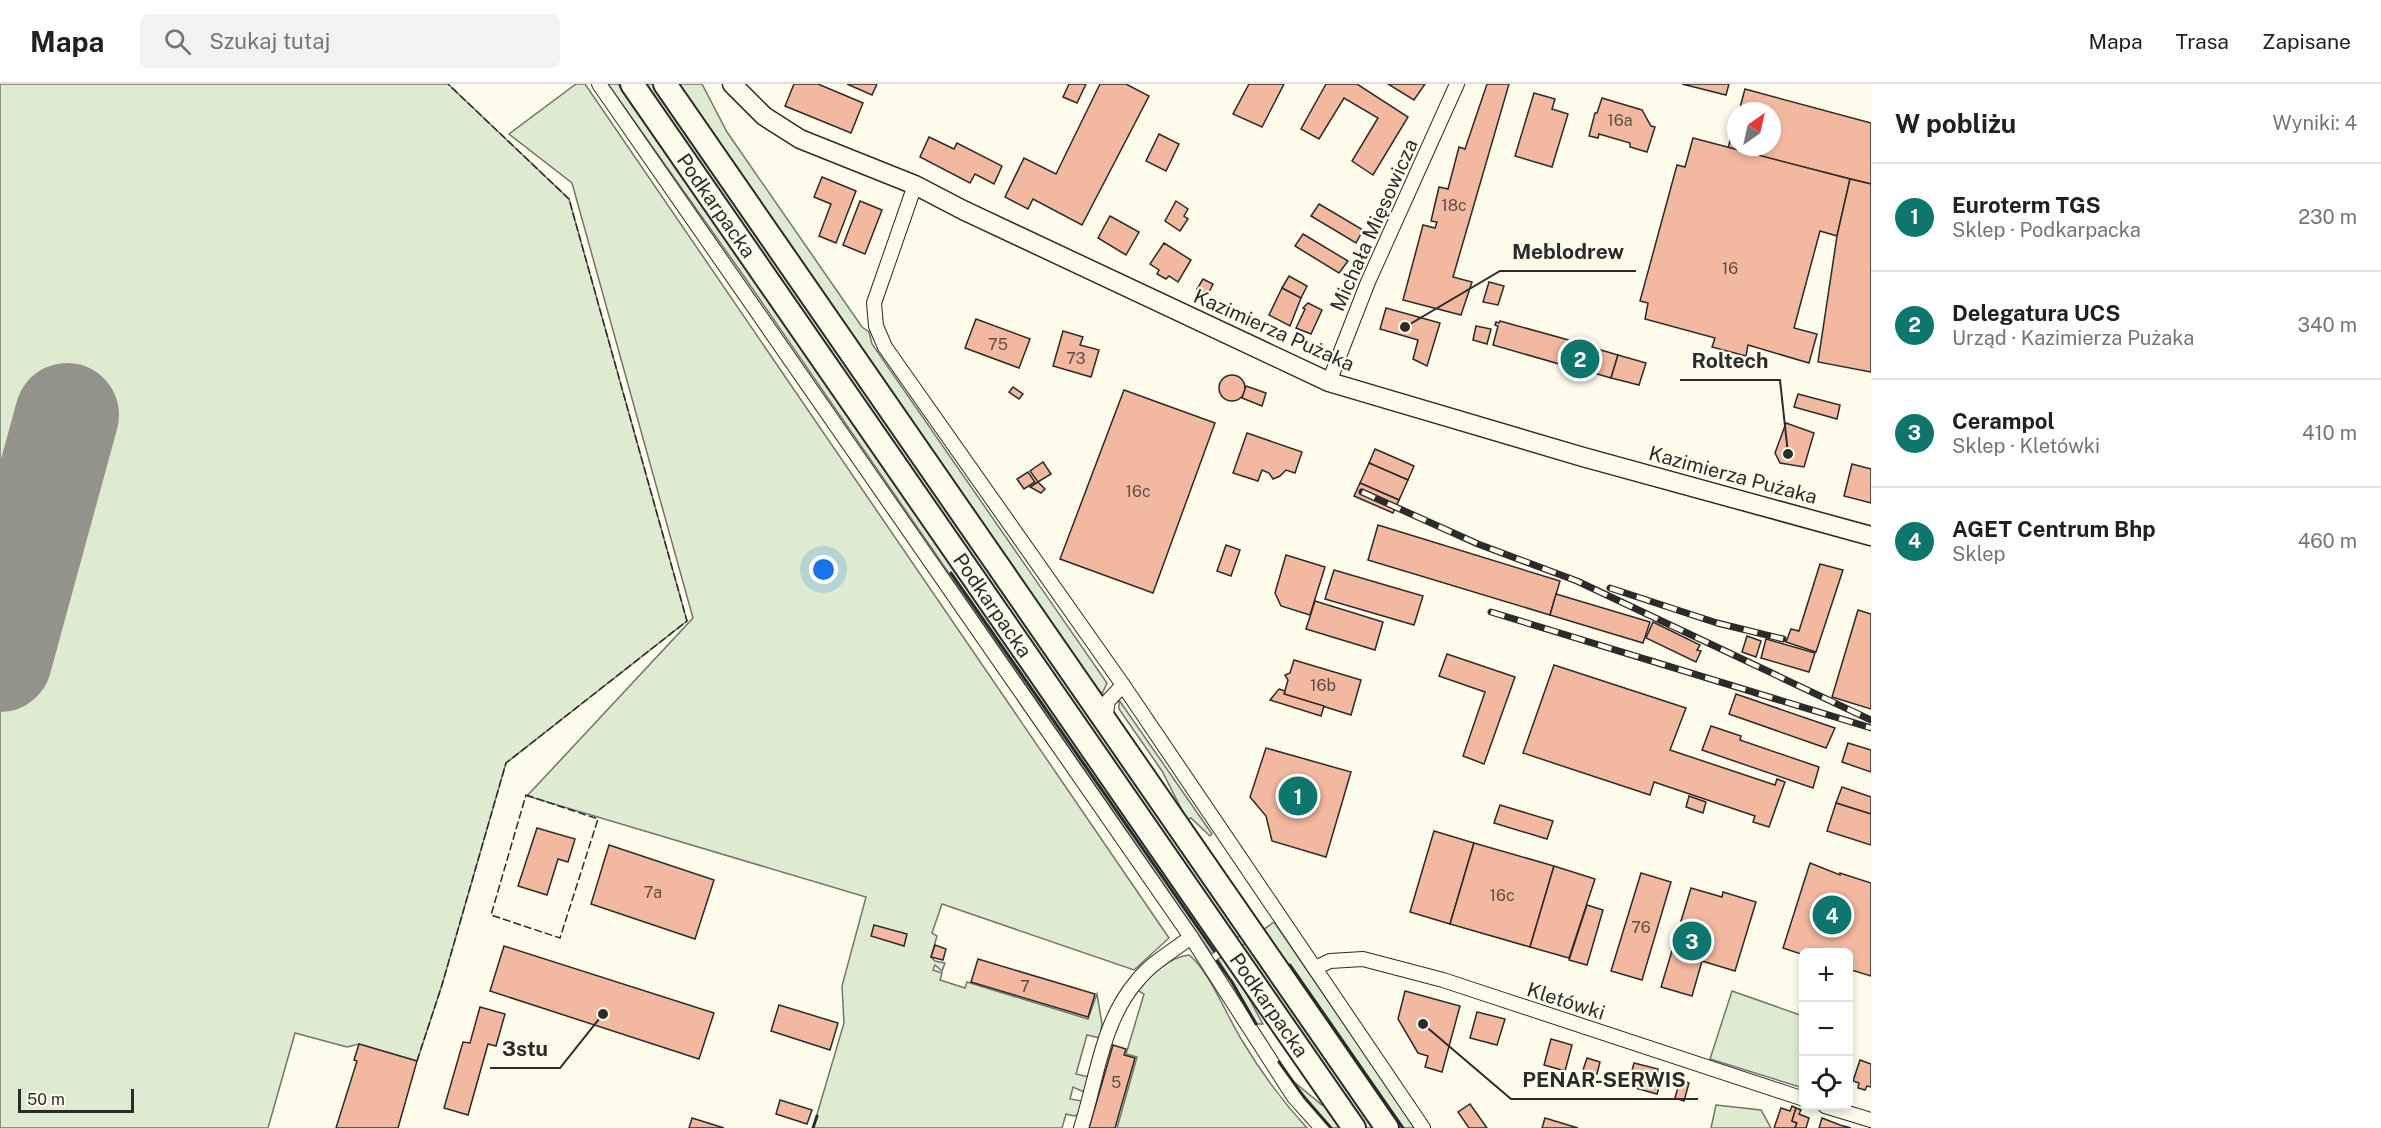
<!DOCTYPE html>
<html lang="pl">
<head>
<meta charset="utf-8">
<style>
	:root { --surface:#fff; --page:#f2f2f2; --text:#202124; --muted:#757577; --line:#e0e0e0; --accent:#0f766e }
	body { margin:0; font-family:"Public Sans",sans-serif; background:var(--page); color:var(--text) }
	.controls { position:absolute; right:18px; bottom:18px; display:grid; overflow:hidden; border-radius:9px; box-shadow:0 3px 9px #0003 }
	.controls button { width:54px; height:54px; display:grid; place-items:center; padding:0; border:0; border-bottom:2px solid var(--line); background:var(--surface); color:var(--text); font:30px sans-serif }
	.compass { position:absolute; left:1727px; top:18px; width:54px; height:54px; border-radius:50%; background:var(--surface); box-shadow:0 3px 9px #0003; rotate:34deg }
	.scale { position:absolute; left:18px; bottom:15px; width:116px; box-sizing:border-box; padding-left:6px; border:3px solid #2b2b2b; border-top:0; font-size:16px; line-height:21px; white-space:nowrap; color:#2b2b2b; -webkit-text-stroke:4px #fdfbea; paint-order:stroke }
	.you { position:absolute; left:824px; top:486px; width:21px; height:21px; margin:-15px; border:4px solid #fff; border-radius:50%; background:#1a73e8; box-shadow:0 0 0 9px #1a73e833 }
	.badge { display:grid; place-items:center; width:39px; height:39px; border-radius:50%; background:var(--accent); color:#fff; font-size:20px; font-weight:700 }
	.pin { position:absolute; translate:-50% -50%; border:3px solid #fff; box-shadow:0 2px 6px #0006 }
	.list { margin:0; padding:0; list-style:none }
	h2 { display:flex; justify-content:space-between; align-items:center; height:78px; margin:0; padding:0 24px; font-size:26px }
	h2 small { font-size:20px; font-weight:400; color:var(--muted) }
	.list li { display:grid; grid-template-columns:39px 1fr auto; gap:18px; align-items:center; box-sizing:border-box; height:108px; padding:0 24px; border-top:2px solid var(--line) }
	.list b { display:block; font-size:22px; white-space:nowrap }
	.list p { margin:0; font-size:20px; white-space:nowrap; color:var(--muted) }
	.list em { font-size:20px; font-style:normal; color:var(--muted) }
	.icon { flex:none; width:33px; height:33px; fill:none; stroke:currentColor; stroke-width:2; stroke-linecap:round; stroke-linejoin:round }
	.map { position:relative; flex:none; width:1871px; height:1044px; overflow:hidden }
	header { display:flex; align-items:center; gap:36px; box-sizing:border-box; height:84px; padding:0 30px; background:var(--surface); border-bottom:2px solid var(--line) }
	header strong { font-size:28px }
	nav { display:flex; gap:33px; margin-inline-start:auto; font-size:21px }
	.search { width:420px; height:54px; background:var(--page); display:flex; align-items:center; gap:15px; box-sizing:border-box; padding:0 21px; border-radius:9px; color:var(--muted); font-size:22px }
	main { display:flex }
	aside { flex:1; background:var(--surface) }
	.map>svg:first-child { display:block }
	.green { fill:#deebd1; stroke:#74746e; stroke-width:1.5 }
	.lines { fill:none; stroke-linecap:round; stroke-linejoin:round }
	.runway { stroke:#94938a; stroke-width:104 }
	.building { fill:#f2b8a0; stroke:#2b2b2b; stroke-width:1.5 }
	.minor-casing { stroke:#2b2b2b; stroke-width:16 }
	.tertiary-casing { stroke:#2b2b2b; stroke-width:21 }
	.primary-casing { stroke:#2b2b2b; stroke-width:26 }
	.minor { stroke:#fdfbea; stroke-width:14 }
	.tertiary { stroke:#fdfbea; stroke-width:18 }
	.primary { stroke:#fdfbea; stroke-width:22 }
	.rail-casing { stroke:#2b2b2b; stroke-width:7 }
	.rail { stroke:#fdfbea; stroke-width:4.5; stroke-dasharray:14; stroke-linecap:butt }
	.fence { stroke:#2b2b2b; stroke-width:1.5; stroke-dasharray:8 3; stroke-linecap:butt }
	.wall { stroke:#2b2b2b; stroke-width:3 }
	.labels { text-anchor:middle; stroke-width:4.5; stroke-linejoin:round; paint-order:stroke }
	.number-label { font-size:16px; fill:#5d4e48 }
	.street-label { font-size:20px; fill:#2b2b2b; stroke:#fdfbea }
	.leader { fill:none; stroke:#2b2b2b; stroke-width:2 }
	.callout-dot { fill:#2b2b2b; stroke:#fdfbea; stroke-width:2 }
	.callout-label { font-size:21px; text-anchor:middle; font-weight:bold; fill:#2b2b2b; stroke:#fdfbea; stroke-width:4.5; stroke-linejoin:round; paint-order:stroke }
</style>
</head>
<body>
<header>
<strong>Mapa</strong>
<div class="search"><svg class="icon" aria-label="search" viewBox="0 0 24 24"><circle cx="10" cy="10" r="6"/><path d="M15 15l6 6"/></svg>Szukaj tutaj</div>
<nav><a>Mapa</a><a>Trasa</a><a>Zapisane</a></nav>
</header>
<main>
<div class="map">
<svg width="1871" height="1044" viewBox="0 0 1871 1044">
	<rect width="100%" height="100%" fill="#fdfbea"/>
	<g class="green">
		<polygon points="0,0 448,0 569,115 687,537 506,679 442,901 417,977 359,960 347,963 295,949 268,1044 0,1044"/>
		<path d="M576,0H585C780,284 973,570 1169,854L1134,886L942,820L932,849L937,852L931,873L935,877L945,879L942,887L935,881L933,886L942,889L940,896L965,904L967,898L1088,935L1097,910L1102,940L1100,954L1087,951L1076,990L1089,993L1084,1008L1073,1003L1070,1015L1082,1017L1079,1030L1074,1032L1066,1030L1062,1044H813L844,939L842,902L866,813L527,712L693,534L572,99L509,50Z"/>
		<polygon points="608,0 618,0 633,18 1218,865 1212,870 743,191"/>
		<polygon points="642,0 654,0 1242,850 1235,855"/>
		<polygon points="678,0 702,0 727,48 862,243 869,248 872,260 1107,599 1101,612"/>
		<polygon points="1119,616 1212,750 1210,752 1191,734 1187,736 1162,687 1119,625"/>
		<polygon points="1274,838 1415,1044 1400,1044 1263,846"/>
		<polygon points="1247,858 1376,1044 1366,1044 1241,862"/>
		<path d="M1189,871C1209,886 1228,935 1243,958C1261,988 1283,1018 1307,1044H1117L1137,973L1126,970L1144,910L1137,906C1150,892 1169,873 1189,871Z"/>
		<polygon points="1223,872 1241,900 1263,940 1257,940 1218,875"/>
		<polygon points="1732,907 1803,932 1803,1004 1710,975"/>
		<polygon points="1249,935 1293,997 1322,1021 1326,1022 1342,1044 1330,1044 1287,991"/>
		<polygon points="1716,1021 1761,1026 1771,1044 1711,1044"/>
	</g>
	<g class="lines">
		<polyline class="runway" points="0,576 67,331"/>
	</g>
	<g class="building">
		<polygon points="794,0 818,0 863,19 851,49 785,22"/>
		<polygon points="847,0 877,0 872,11"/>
		<polygon points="1069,0 1086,0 1077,19 1063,13"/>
		<polygon points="1100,0 1126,0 1149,12 1082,141 1033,115 1028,125 1005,113 1024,74 1056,90"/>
		<polygon points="1249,0 1284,0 1262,43 1233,30"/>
		<polygon points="1326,0 1357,0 1408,33 1373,91 1352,77 1378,34 1344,14 1319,55 1301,45"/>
		<polygon points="1388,0 1425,0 1414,16"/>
		<polygon points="1487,0 1509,0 1453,193 1472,198 1461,231 1403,216 1423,141 1435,144 1437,138 1431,137 1439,103 1448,105 1459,63 1465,65"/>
		<polygon points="1682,0 1729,0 1726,11"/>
		<polygon points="1745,5 1871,39 1871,100 1728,64 1736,36 1736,63 1772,63 1772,27 1739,27"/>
		<polygon points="1534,9 1555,15 1552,25 1568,30 1552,83 1515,72"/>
		<polygon points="1602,14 1642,26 1651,42 1655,43 1647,68 1630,63 1630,59 1599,50 1598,54 1589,52 1595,29 1597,29"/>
		<polygon points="1159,50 1179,60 1166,87 1146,77"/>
		<polygon points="929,53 954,65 957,59 1002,82 994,100 975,90 970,99 920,73"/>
		<polygon points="1693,54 1850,95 1837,152 1820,147 1794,244 1817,250 1809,279 1748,261 1746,272 1712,263 1715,254 1645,235 1648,219 1640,217 1677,81 1685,83"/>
		<polygon points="822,93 856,107 836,159 819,152 831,120 814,113"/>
		<polygon points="1850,95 1871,100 1871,288 1818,278 1837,152"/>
		<polygon points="860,117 882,126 865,170 843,161"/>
		<polygon points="1176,117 1188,125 1184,132 1188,135 1180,147 1165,137"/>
		<polygon points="1319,120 1363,146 1356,159 1311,132"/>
		<polygon points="1110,132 1139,148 1126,171 1098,154"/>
		<polygon points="1303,150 1348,177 1339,189 1295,162"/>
		<polygon points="1164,159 1191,176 1178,198 1169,192 1166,195 1157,190 1159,186 1150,180"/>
		<polygon points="1289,192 1307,202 1301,214 1282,204"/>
		<polygon points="1203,195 1213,200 1208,210 1197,205"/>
		<polygon points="1489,198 1504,202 1498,221 1483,218"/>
		<polygon points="1282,204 1301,214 1290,242 1269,231"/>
		<polygon points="1308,219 1322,226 1311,250 1296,244 1305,225 1303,224"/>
		<polygon points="1386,224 1440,239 1427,282 1413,275 1418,256 1380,245"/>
		<polygon points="976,235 1030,255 1019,284 965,264"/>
		<polygon points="1500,237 1594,263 1587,288 1493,261 1498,242 1495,241 1496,238 1499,239"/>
		<polygon points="1476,242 1491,245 1487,260 1473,256"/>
		<polygon points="1063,247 1083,253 1080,261 1099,266 1091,293 1053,282"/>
		<polygon points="1594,264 1618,271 1611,294 1587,287"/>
		<polygon points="1618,271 1646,279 1639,301 1611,294"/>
		<circle cx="1232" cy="304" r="13"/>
		<polygon points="1246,302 1266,309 1262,322 1242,314"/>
		<polygon points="1013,303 1023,310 1019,315 1009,308"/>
		<polygon points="1124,306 1215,339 1153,509 1060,475"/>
		<polygon points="1798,310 1840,321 1837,335 1794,323"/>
		<polygon points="1786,339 1814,349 1804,383 1780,379 1775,369"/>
		<polygon points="1247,349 1302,368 1295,389 1286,386 1280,392 1273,395 1269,389 1262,386 1258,397 1233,389"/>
		<polygon points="1375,365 1414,382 1408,396 1369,379"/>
		<polygon points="1043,378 1051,390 1038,398 1030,387"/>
		<polygon points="1369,379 1408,396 1399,416 1360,399"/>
		<polygon points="1852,380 1871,385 1871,419 1844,412"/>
		<polygon points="1028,388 1035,398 1024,405 1017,395"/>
		<polygon points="1038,398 1045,405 1041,409 1030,403"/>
		<polygon points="1360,399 1399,416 1393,429 1354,412"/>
		<polygon points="1378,441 1560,497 1550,531 1368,476"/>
		<polygon points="1226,461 1240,466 1231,492 1217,487"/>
		<polygon points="1286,471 1325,483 1310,531 1281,522 1275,509"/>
		<polygon points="1820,480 1843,486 1816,568 1786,558 1791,545 1799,547"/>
		<polygon points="1334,486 1423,512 1414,541 1325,515"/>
		<polygon points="1556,510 1650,538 1643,559 1550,531"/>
		<polygon points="1315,517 1383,538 1375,566 1306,545"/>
		<polygon points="1858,526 1871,530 1871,625 1832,613"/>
		<polygon points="1653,538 1700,561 1697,566 1701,567 1696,578 1646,554"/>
		<polygon points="1747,552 1761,557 1756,573 1742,568"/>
		<polygon points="1766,555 1815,569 1809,588 1761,574"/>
		<polygon points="1447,570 1515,593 1484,680 1463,672 1485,608 1439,592"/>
		<polygon points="1294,576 1361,596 1351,631 1284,610 1288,596 1285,591 1290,589"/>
		<polygon points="1554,581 1686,624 1670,666 1775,701 1777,695 1785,698 1769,743 1753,738 1755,732 1654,698 1650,711 1523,669"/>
		<polygon points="1279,605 1285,607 1284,610 1324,622 1321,632 1270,616"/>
		<polygon points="1736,610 1835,644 1826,664 1729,630"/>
		<polygon points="1711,642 1741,652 1740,656 1819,683 1813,704 1702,666"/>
		<polygon points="1848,659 1871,666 1871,688 1842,678"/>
		<polygon points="1266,664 1351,688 1326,773 1272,757 1266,732 1250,713"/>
		<polygon points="1842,703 1871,713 1871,730 1836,719"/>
		<polygon points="1689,712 1706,718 1703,729 1686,723"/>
		<polygon points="1836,719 1871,730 1871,761 1827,747"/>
		<polygon points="1500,721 1553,737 1547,755 1494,739"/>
		<polygon points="537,744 575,755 568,778 558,775 547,811 518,802"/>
		<polygon points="1434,747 1474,759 1450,840 1410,828"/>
		<polygon points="1474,759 1554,782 1530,863 1450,840"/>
		<polygon points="609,761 714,796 695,855 591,820"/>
		<polygon points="1810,779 1840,791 1840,789 1871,799 1871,892 1848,885 1848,868 1804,868 1804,871 1783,864"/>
		<polygon points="1554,782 1595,795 1569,874 1530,863"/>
		<polygon points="1641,789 1671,798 1642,896 1611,887"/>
		<polygon points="1691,804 1722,813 1723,808 1756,818 1735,887 1702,877 1692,912 1661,903"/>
		<polygon points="1587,821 1603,826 1587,881 1569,876"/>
		<polygon points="874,841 907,850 904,862 871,852"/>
		<polygon points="935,861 946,865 943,876 931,873"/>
		<polygon points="504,862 714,929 699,975 490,907"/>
		<polygon points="978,875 1095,910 1088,933 971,898"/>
		<polygon points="1405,907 1460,922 1442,988 1425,983 1428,972 1418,969 1398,935"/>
		<polygon points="779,921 838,939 830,966 771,947"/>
		<polygon points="480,923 505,930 496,962 488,960 468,1031 444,1024 463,958 470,959"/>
		<polygon points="1477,928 1505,935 1497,961 1470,954"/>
		<polygon points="1551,955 1572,961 1565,987 1544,981"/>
		<polygon points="359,960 417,977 398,1044 336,1044 357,977 354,976"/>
		<polygon points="1113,961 1126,965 1124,971 1135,974 1115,1044 1089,1044"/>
		<polygon points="1587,974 1600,978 1597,990 1583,986"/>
		<polygon points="1860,976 1871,980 1871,1003 1867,1002 1865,1006 1858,1004 1859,999 1853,997"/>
		<polygon points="1634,979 1658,985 1656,996 1661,997 1657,1010 1628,1002"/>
		<polygon points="1680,996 1689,999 1684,1017 1675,1014"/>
		<polygon points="780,1016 812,1026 807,1040 776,1030"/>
		<polygon points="1470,1020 1487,1044 1469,1044 1458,1028"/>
		<polygon points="1792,1022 1796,1024 1792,1037 1797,1039 1795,1044 1774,1044 1781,1024 1790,1027"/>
		<polygon points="1796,1024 1801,1026 1799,1030 1809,1034 1806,1044 1795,1044 1797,1039 1792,1037"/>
		<polygon points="692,1034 724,1044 689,1044"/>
		<polygon points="1545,1034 1578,1044 1542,1044"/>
		<polygon points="1822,1034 1840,1041 1851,1044 1819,1044"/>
	</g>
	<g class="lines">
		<defs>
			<g id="minor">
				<polyline points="599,0 1191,853 1294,1013 1322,1044"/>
				<polyline points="915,101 874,219 876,242 885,263 1123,601 1423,1044"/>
				<polyline points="1329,298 1368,198 1457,0"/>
				<polyline points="1105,635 1108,617 1123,601"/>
				<polyline points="1315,884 1330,877 1363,875 1443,896 1804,1015"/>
				<polyline points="1825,1022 1871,1036"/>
				<path d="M1081,1044C1097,995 1102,937 1137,897C1151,879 1173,867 1191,853"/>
			</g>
			<polyline id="tertiary" points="732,0 764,32 800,55 915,101 963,126 1329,298 1583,373 1871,452"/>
			<g id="primary">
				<path id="s1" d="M632,0L1354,1044"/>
				<polyline points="665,0 1387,1044"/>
			</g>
		</defs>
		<use href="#minor" class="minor-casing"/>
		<use href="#tertiary" class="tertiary-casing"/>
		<use href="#primary" class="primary-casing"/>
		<use href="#minor" class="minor"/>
		<use href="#tertiary" class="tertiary"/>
		<use href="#primary" class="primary"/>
		<defs>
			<g id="rail">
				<polyline points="1362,408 1478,460 1577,497 1871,636"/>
				<polyline points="1610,504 1717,539 1783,555"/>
				<polyline points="1491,528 1871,644"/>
			</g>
		</defs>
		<use href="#rail" class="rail-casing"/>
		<use href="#rail" class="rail"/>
		<g class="fence">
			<polygon points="526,711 598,735 560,854 491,831"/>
			<polyline points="417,977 442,901 506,679 687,537 569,115 448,0"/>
		</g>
		<g class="wall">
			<polyline points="951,489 1214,867"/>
			<polyline points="1217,877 1232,898 1256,940"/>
			<polyline points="1290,881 1403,1044"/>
			<polyline points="1279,978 1304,1013 1331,1044"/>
			<polyline points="813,1044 817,1032"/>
		</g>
	</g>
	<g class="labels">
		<g class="number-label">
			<text x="1620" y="42">16a</text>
			<text x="1454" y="127">18c</text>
			<text x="1730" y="190">16</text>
			<text x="998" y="266">75</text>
			<text x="1076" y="280">73</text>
			<text x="1138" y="413">16c</text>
			<text x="1323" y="607">16b</text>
			<text x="653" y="814">7a</text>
			<text x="1502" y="817">16c</text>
			<text x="1641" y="849">76</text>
			<text x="1025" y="908">7</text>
			<text x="1116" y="1004">5</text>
		</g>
		<g class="street-label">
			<text dy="7" stroke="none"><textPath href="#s1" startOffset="148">Podkarpacka</textPath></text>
			<text transform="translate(1374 141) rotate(-66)" y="7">Michała Mięsowicza</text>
			<text transform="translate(1274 246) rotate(24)" y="7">Kazimierza Pużaka</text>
			<text transform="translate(1733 391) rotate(15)" y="7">Kazimierza Pużaka</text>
			<text dy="7" stroke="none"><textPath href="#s1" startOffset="634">Podkarpacka</textPath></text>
			<text transform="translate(1566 917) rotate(18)" y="7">Kletówki</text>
			<text dy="7" stroke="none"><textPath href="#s1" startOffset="1120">Podkarpacka</textPath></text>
		</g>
	</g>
	<path class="leader" d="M1405 243L1500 187H1636M1788 370L1780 296H1680M603 930L560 984H490M1423 940L1511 1015H1698"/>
	<g class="callout-dot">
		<circle cx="1405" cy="243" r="6"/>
		<circle cx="1788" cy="370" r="6"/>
		<circle cx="603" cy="930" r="6"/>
		<circle cx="1423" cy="940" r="6"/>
	</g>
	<g class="callout-label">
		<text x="1568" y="175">Meblodrew</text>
		<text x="1730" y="284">Roltech</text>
		<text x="525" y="972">3stu</text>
		<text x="1604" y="1003">PENAR-SERWIS</text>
	</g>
</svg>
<div class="controls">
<button>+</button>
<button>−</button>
<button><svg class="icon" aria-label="locate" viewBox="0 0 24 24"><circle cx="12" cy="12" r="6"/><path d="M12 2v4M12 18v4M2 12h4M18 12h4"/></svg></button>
</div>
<svg class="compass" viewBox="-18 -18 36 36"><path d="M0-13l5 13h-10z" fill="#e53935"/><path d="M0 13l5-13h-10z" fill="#757577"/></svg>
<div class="scale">50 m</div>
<div class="you"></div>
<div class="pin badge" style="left:1298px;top:712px">1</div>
<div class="pin badge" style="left:1580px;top:275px">2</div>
<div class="pin badge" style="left:1692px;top:857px">3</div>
<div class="pin badge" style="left:1832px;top:831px">4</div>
</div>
<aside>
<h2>W pobliżu<small>Wyniki: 4</small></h2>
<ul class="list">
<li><span class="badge">1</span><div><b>Euroterm TGS</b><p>Sklep · Podkarpacka</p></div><em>230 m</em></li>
<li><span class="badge">2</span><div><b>Delegatura UCS</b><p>Urząd · Kazimierza Pużaka</p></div><em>340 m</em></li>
<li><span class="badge">3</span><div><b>Cerampol</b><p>Sklep · Kletówki</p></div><em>410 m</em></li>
<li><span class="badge">4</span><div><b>AGET Centrum Bhp</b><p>Sklep</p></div><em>460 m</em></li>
</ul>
</aside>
</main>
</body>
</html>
